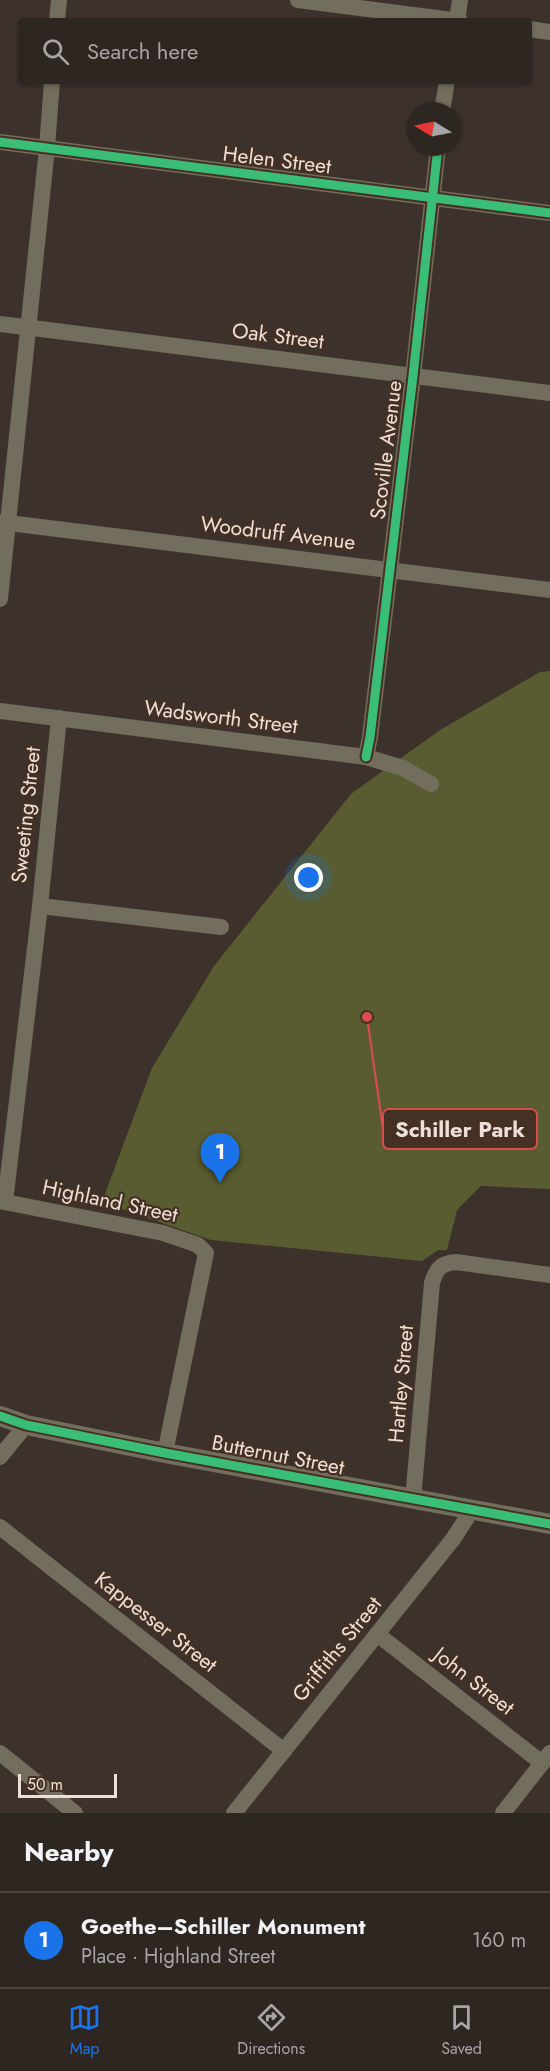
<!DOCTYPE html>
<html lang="en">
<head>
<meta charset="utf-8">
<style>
	:root { --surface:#2e2620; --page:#3a322d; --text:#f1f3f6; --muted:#a7a5a5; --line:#49433e; --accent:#1a73e8 }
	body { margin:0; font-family:Jost,sans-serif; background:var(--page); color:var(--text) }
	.compass { position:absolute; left:406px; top:102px; width:54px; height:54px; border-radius:50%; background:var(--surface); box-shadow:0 2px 4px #0004; rotate:280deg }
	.scale { position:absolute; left:18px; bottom:15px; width:99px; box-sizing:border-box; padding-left:6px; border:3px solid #eee0d8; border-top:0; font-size:16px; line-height:21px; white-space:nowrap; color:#eee0d8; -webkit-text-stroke:4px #453123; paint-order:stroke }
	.you { position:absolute; left:309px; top:878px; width:21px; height:21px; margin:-15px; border:4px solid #fff; border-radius:50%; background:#1a73e8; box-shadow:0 0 0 9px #1a73e833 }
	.badge { display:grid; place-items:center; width:39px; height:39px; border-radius:50%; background:var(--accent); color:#fff; font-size:20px; font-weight:700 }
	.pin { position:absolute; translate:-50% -50px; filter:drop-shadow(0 2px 3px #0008) }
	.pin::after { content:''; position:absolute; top:32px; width:21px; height:18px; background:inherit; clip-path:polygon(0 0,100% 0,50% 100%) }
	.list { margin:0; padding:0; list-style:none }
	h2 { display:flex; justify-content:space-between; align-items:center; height:78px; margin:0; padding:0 24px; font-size:26px }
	h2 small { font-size:20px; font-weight:400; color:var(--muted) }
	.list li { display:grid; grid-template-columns:39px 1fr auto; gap:18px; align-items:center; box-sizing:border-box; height:96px; padding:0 24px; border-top:2px solid var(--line) }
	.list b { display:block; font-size:22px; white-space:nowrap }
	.list p { margin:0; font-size:20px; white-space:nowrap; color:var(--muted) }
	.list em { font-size:20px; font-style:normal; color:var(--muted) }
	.icon { flex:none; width:33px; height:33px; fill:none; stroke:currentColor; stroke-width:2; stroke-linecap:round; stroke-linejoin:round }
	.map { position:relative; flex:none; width:550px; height:1813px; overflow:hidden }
	.search { position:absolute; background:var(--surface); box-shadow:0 2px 4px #0004; left:18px; right:18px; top:18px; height:66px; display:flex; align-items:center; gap:15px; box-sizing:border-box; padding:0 21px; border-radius:6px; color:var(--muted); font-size:22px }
	.sheet { height:174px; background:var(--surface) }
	nav { display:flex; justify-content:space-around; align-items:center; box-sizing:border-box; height:84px; border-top:2px solid var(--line); background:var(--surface); font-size:16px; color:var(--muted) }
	nav a { display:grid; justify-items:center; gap:3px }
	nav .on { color:var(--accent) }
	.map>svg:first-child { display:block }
	.green { fill:#595c30 }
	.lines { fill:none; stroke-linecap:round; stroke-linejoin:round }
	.minor { stroke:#726d5c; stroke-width:16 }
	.tertiary { stroke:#726d5c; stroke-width:20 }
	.cycleway-casing { stroke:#453123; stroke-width:13 }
	.cycleway { stroke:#3abd76; stroke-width:9 }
	.labels { text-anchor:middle; stroke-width:4.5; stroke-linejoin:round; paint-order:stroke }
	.street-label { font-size:21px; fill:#eee0d8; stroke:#453123 }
	.leader { fill:none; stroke:#db4d4b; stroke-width:2 }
	.callout-dot { fill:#db4d4b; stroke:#453123; stroke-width:2 }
	.callout { fill:#453123; stroke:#db4d4b; stroke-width:2 }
	.callout-label { font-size:22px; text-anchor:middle; font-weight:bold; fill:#eee0d8 }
</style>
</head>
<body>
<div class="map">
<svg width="550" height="1813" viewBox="0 0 550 1813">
	<rect width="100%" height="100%" fill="#3d322b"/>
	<polygon class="green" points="550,671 550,1189 481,1186 457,1210 447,1250 438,1250 422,1261 211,1240 102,1202 152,1068 214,966 351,794 440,730 540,672"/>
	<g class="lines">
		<g class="minor">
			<polyline points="298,0 460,21"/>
			<polyline points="57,21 59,0"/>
			<polyline points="457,21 460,0"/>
			<polyline points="529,29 550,32"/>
			<polyline points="442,111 447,81"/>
			<polyline points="0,142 550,213"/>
			<polyline points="0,324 550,393"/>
			<polyline points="0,522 550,590"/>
			<polyline points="0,599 47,148 52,81"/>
			<polyline points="0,711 366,757 403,768 431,784"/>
			<polyline points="366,757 370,737 413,376 438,147"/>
			<polyline points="40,906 221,927"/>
			<polyline points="0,1201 163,1233 198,1245 206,1253 165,1453"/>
			<polyline points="5,1202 40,906 59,718"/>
			<polyline points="0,1457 26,1425"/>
			<path d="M413,1499L432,1283C436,1269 441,1263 456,1262L550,1275"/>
			<polyline points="0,1527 284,1751"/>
			<polyline points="377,1634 542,1763"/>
			<polyline points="0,1753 75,1813"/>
			<polyline points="234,1813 453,1539 472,1510"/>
			<polyline points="503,1813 550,1753"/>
		</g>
		<polyline class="tertiary" points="0,1416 26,1425 165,1453 550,1524"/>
		<defs>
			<g id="cycleway">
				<polyline points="0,142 550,213"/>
				<polyline points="366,757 370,737 413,376 438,147"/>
				<polyline points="0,1416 26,1425 165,1453 550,1524"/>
			</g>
		</defs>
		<use href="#cycleway" class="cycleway-casing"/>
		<use href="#cycleway" class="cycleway"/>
	</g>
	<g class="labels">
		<g class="street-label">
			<text transform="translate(277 160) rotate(7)" y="7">Helen Street</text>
			<text transform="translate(278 336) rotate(7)" y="7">Oak Street</text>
			<text transform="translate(386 450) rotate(-83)" y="7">Scoville Avenue</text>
			<text transform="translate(278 533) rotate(7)" y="7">Woodruff Avenue</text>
			<text transform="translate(221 717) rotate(7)" y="7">Wadsworth Street</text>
			<text transform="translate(26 815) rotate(-84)" y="7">Sweeting Street</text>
			<text transform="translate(110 1201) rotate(12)" y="7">Highland Street</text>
			<text transform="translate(401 1384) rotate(-85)" y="7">Hartley Street</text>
			<text transform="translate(278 1455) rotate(11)" y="7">Butternut Street</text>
			<text transform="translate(156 1622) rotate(38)" y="7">Kappesser Street</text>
			<text transform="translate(337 1649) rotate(-51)" y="7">Griffiths Street</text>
			<text transform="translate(474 1681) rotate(38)" y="7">John Street</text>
		</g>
	</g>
	<path class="leader" d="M367 1017L383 1129"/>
	<circle class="callout-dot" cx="367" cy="1017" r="6"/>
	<rect class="callout" x="383" y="1109" width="154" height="40" rx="6"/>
	<g class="callout-label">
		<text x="460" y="1137">Schiller Park</text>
	</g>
</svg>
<svg class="compass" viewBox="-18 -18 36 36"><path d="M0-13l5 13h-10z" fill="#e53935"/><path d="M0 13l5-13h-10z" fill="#a7a5a5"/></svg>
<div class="scale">50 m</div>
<div class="you"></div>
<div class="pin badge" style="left:220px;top:1183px">1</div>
<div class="search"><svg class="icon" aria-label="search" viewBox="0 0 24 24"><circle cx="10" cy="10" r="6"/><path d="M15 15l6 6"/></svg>Search here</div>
</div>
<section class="sheet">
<h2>Nearby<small></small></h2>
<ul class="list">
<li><span class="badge">1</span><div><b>Goethe–Schiller Monument</b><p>Place · Highland Street</p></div><em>160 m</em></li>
</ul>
</section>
<nav>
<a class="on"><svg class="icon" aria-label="map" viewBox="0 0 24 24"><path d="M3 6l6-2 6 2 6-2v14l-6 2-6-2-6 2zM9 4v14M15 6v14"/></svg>Map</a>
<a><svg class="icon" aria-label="directions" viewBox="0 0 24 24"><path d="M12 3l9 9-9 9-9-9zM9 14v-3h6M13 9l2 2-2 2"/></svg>Directions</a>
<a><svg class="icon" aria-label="saved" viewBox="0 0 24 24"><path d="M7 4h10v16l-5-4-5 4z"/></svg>Saved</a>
</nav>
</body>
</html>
